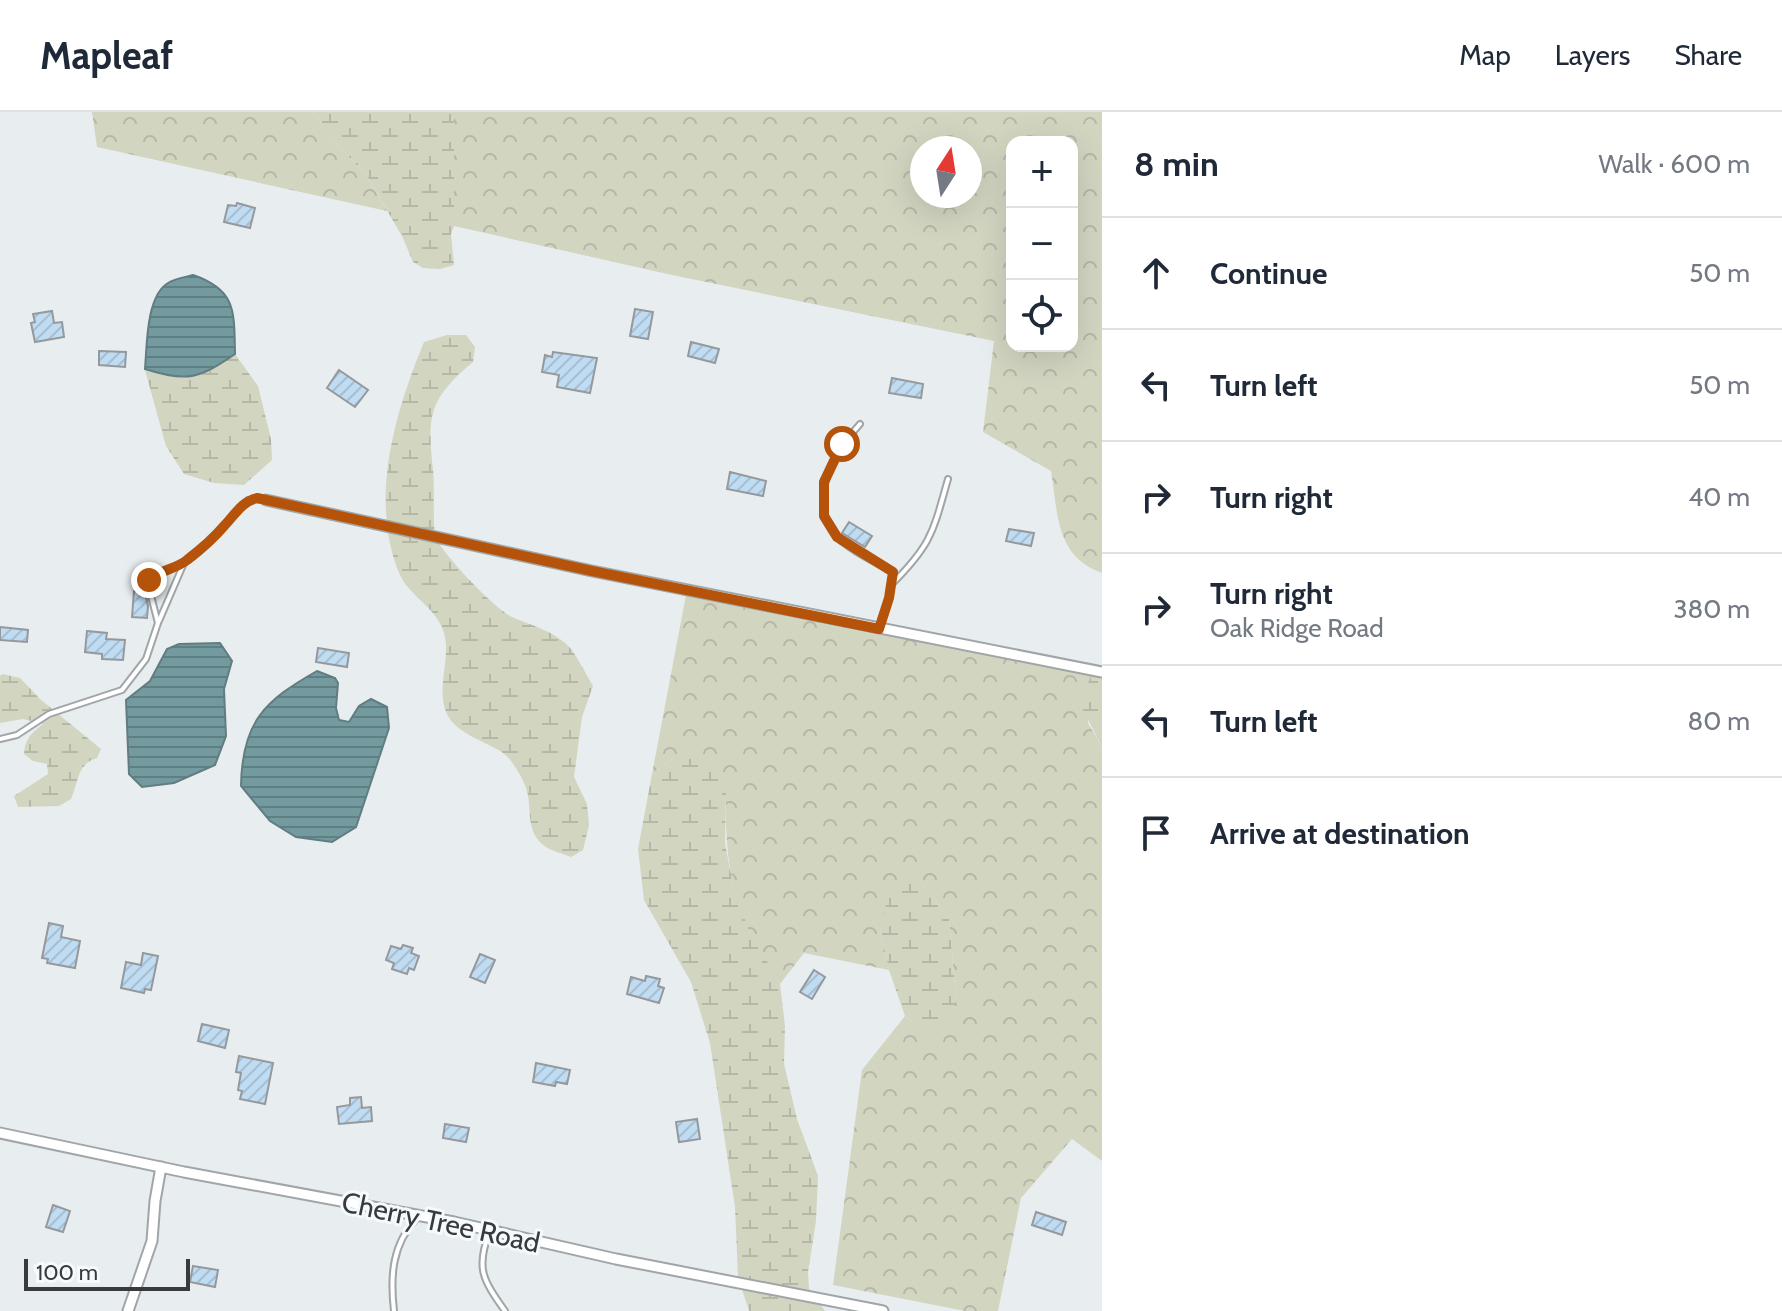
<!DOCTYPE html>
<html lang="en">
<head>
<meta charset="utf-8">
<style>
	:root { --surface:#fff; --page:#f6f6f7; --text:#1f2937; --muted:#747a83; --line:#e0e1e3 }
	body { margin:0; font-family:Cabin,sans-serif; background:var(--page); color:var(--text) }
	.controls { position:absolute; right:24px; top:24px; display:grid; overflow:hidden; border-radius:16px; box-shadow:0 8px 32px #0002 }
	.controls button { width:72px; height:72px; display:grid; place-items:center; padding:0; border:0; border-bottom:2px solid var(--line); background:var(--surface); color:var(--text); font:40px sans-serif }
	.compass { position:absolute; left:910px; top:24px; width:72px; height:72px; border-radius:50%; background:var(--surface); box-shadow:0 8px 32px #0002; rotate:12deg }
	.scale { position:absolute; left:24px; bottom:20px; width:166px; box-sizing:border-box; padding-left:8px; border:4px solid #383a3b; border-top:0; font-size:22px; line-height:28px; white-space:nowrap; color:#383a3b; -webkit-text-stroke:6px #f5fafe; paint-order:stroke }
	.stop { position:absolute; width:24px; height:24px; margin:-18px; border:6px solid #b45309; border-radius:50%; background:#fff }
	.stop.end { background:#b45309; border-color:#fff; box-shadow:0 2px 8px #0008 }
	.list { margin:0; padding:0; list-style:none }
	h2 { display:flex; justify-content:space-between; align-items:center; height:104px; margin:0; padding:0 32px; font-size:34px }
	h2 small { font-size:26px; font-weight:400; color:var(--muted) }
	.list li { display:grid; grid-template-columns:52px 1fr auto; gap:24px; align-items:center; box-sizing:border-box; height:112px; padding:0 32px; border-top:2px solid var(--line) }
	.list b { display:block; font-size:30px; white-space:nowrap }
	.list p { margin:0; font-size:26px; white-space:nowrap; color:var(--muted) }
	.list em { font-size:26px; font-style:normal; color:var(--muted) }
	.icon { flex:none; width:44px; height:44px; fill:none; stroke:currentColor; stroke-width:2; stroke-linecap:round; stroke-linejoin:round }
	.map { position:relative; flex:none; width:1102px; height:1199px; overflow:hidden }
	header { display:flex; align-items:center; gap:48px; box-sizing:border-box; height:112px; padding:0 40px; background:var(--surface); border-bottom:2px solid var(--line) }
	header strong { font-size:38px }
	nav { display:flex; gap:44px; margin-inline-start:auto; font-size:28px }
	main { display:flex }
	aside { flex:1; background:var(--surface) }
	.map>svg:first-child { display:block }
	.forest { fill:url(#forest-crowns); fill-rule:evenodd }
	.wetland { fill:url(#wetland-marsh) }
	.water { fill:url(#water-rules); stroke:#617d81; stroke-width:2 }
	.building { fill:url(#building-hatch); stroke:#95999d; stroke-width:2 }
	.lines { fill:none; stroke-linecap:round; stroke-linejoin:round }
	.service-casing { stroke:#a0a5a8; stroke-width:8 }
	.minor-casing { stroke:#a0a5a8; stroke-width:13 }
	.service { stroke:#fff; stroke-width:4 }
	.minor { stroke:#fff; stroke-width:9 }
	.route { stroke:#b45309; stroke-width:10 }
	.labels { text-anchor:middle; stroke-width:6; stroke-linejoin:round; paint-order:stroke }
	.street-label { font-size:28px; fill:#383a3b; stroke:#f5fafe }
</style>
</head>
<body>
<header>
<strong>Mapleaf</strong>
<nav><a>Map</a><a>Layers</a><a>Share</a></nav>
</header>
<main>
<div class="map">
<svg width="1102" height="1199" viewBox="0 0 1102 1199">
	<defs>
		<pattern id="forest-crowns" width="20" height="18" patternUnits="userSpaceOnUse" patternTransform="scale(2)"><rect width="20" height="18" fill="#d2d5c0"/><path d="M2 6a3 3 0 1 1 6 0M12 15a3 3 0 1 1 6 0" fill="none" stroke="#b5b8a6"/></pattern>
		<pattern id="wetland-marsh" width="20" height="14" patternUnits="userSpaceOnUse" patternTransform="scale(2)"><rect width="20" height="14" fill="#d2d5c0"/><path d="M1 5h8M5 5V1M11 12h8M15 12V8" fill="none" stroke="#b5b8a6"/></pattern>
		<pattern id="water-rules" width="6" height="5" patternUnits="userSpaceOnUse" patternTransform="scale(2)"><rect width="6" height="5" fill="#739a9f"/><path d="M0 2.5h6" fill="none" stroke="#5f7f83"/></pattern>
		<pattern id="building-hatch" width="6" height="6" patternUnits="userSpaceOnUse" patternTransform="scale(2)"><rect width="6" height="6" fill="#c0dcf3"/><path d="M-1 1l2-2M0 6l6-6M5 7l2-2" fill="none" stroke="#a6bed1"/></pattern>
	</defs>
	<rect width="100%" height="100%" fill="#e8edf0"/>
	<g class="forest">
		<polygon points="92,0 314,0 333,28 367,64 387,99 97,35"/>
		<path d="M454,0H1102V461C1055,444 1058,401 1051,359L983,320L994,229L672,163L454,114ZM1012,30H1072V234H1012ZM922,36H970V84H922Z"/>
		<path d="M687,478L1092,561L1088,611L1102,635V1049L1072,1027L1021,1086L998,1199H965L833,1173L862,958L905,904L924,917L956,886L949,806L917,765L880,817L889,858L804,841L780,872C769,854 756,836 748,817C728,772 725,729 726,681L674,646L652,662Z"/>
	</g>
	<g class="wetland">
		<polygon points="314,0 454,0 454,114 451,122 454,153 440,157 423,156 413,150 403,126 367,64 333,28"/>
		<path d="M447,223H466L475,235L473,250C429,287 427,303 433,358C435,373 432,414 436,425C442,442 495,497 512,505C532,514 556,519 571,537C579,548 586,562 593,574L582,605L574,665L587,692L589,713L583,738L571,745C561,741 546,738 539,729C526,714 532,693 526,676C523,667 517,657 511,649C500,632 461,627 448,604C435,580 450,549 445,525C440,497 409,485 399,461C369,386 395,301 424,230Z"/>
		<path d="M235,242L258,274L271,327L272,348L244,373L214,371L184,362L166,334L145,258C188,271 200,266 235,242Z"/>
		<polygon points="1092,561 1102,563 1102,635 1080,592"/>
		<path d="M2,562L20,566L40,587L101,637L97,646C77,652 79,669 71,687L59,694L18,695L14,684L48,662L47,652L33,649L24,642C25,627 31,621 43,612L23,607L0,611V564Z"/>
		<polygon points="674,646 693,647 714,657 726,681 725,731 732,768 748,817 780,872 785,914 784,952 797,1007 818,1064 816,1109 808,1160 809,1177 825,1199 749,1199 738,1165 735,1095 710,931 691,870 644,788 638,737 652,662"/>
		<polygon points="917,765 949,806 956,886 952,907 941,916 924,917 905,904 889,858 880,817 890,777"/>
	</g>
	<g class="water">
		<path d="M193,163C237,178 234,200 235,242C200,266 188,271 145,257C147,234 146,184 168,171C174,167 185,165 193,163Z"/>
		<polygon points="220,531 232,549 224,577 226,624 215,653 174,671 142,675 129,662 126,588 150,569 167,537 179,532"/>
		<path d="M317,559L335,566L338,571L336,596L339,608L349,610L359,594L371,587L387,595L389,616L356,715L332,730L296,725L270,709L241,674C242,610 264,589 317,559Z"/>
	</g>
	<g class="building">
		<polygon points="237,91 255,96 250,116 224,110 228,93 236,94"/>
		<polygon points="635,197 653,200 648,227 630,224"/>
		<polygon points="52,199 54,211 62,210 64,225 35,230 31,211 35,210 33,202"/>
		<polygon points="691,230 719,237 715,251 688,244"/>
		<polygon points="99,239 126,240 125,255 99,253"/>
		<polygon points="553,240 597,246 590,281 557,275 559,263 542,260 545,243 552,245"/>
		<polygon points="339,258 368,278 355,295 327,276"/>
		<polygon points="892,266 923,272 921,286 889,281"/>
		<polygon points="730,360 766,369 763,384 727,377"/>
		<polygon points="849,410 872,424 865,435 842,421"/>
		<polygon points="1009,417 1034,421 1031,434 1006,429"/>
		<polygon points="134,479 145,480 148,494 147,506 132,505"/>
		<polygon points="0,515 28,518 27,530 0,528"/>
		<polygon points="87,519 107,521 106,527 125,528 123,548 102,547 102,542 85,540"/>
		<polygon points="318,536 349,541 347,555 316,550"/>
		<polygon points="49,811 63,814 61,825 80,829 75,856 47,851 48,847 42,846"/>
		<polygon points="403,833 413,836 411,841 419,844 414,858 409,856 407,862 392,857 394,851 386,848 391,834 401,837"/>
		<polygon points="143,841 158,844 151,878 145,877 144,881 121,876 126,850 141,853"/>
		<polygon points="480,842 495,848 485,871 470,865"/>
		<polygon points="814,858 825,865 812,887 800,880"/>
		<polygon points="646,864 660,867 658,874 664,876 659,891 627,882 631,865 645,869"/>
		<polygon points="202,912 229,918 225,936 198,929"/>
		<polygon points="239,944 273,951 265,992 240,987 242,979 238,978 241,961 236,960"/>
		<polygon points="536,951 570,958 567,972 556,970 555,974 533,970"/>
		<polygon points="361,985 362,996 371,995 372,1009 339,1012 337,995 350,993 350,986"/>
		<polygon points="697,1007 700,1027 679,1030 676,1010"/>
		<polygon points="445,1012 469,1016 466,1030 443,1026"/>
		<polygon points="53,1093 70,1099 63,1120 46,1115"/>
		<polygon points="1036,1100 1066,1110 1062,1123 1032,1113"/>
		<polygon points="193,1154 218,1158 215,1175 190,1170"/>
	</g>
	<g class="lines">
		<defs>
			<g id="service">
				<path d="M860,312C834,341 807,386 835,423C846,436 877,451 893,460L889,486L879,515"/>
				<path d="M892,472C932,432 933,420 948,367"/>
				<polyline points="159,509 184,451"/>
				<path d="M0,627L17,623L49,602L122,578L146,547L158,511L150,480L149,468C160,459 172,458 184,451C209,436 226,407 248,388L264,387"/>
				<path d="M490,1119C475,1156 483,1168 505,1199"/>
				<path d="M394,1199C390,1164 392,1132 417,1106"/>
			</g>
			<g id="minor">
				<polyline points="266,388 592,459 1102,560"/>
				<polyline points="0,1021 184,1060 454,1110 616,1147 883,1199"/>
				<polyline points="128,1199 152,1129 155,1089 161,1055"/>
			</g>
		</defs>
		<use href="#service" class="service-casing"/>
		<use href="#minor" class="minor-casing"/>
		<use href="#service" class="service"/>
		<use href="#minor" class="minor"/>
	</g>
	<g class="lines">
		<path class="route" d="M149,468C160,458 176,457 187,448C200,438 214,426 224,414C235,403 241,390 257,386L592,459L879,517L889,486L893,460L837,425L824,404V370L842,332"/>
	</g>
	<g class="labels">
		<g class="street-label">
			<text transform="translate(441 1110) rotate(12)" y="10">Cherry Tree Road</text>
		</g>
	</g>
</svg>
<div class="controls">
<button>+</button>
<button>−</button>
<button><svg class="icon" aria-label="locate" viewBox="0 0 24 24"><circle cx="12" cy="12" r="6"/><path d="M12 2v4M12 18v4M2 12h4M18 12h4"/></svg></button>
</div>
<svg class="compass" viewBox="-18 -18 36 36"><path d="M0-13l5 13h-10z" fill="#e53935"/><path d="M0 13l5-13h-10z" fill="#747a83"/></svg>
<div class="scale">100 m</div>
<div class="stop" style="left:842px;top:332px"></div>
<div class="stop end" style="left:149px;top:468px"></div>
</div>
<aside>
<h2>8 min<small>Walk · 600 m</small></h2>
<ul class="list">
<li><svg class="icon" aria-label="ahead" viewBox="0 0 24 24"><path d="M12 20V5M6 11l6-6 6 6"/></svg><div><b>Continue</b></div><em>50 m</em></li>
<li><svg class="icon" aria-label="left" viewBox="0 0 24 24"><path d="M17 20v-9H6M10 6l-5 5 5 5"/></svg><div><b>Turn left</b></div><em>50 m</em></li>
<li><svg class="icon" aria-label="right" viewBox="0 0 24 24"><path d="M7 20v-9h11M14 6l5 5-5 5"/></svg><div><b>Turn right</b></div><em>40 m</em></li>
<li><svg class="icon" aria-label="right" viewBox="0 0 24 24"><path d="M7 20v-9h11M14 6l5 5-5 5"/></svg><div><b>Turn right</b><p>Oak Ridge Road</p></div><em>380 m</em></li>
<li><svg class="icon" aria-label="left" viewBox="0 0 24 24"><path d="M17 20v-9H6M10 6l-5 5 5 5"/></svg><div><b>Turn left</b></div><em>80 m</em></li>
<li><svg class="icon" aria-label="arrive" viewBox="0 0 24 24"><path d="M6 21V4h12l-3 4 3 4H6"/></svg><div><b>Arrive at destination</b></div></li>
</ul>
</aside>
</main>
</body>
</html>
